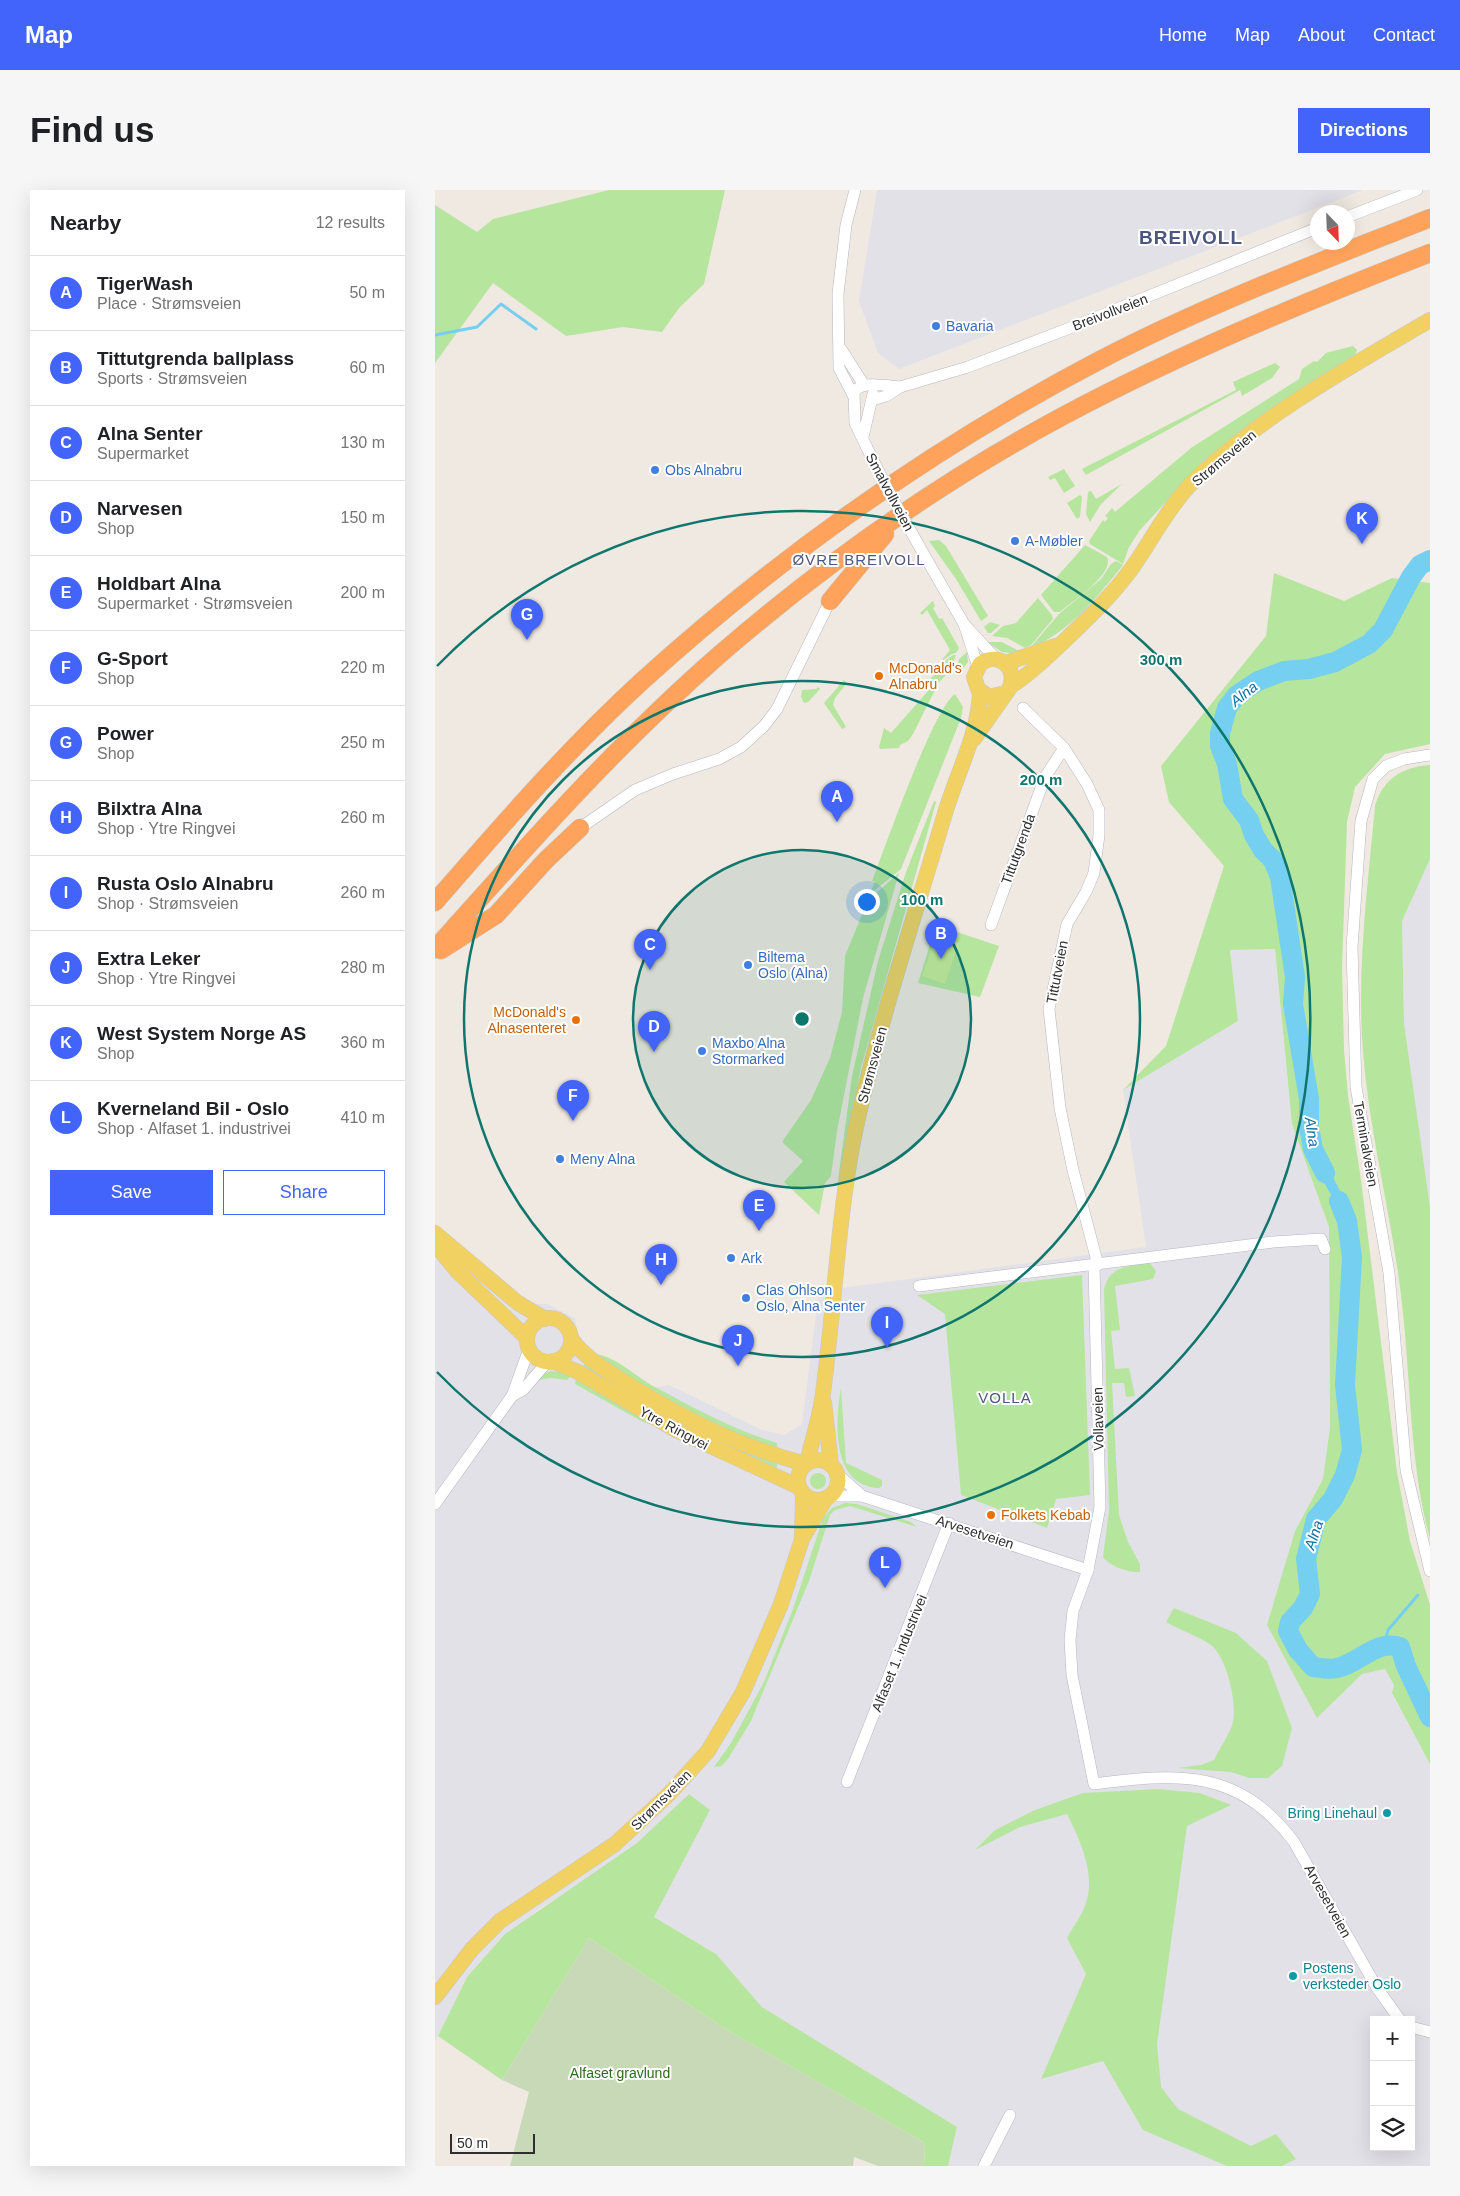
<!DOCTYPE html>
<html lang="en">
<head>
<meta charset="utf-8">
<style>
	:root { --surface:#fff; --page:#f6f6f6; --text:#202124; --muted:#757577; --line:#e0e0e0; --accent:#4264fb }
	body { margin:0; font-family:Helvetica,sans-serif; background:var(--page); color:var(--text) }
	.controls { position:absolute; right:15px; bottom:15px; display:grid; overflow:hidden; border-radius:0px; box-shadow:0 5px 20px #0002 }
	.controls button { width:45px; height:45px; display:grid; place-items:center; padding:0; border:0; border-bottom:1px solid var(--line); background:var(--surface); color:var(--text); font:25px sans-serif }
	.compass { position:absolute; left:875px; top:15px; width:45px; height:45px; border-radius:50%; background:var(--surface); box-shadow:0 5px 20px #0002; rotate:157deg }
	.scale { position:absolute; left:15px; bottom:12px; width:85px; box-sizing:border-box; padding-left:5px; border:2px solid #2e2e2e; border-top:0; font-size:14px; line-height:18px; white-space:nowrap; color:#2e2e2e; -webkit-text-stroke:4px #fff; paint-order:stroke }
	.you { position:absolute; left:431px; top:711px; width:18px; height:18px; margin:-12px; border:4px solid #fff; border-radius:50%; background:#1a73e8; box-shadow:0 0 0 8px #1a73e833 }
	.badge { display:grid; place-items:center; width:32px; height:32px; border-radius:50%; background:var(--accent); color:#fff; font-size:16px; font-weight:700 }
	.pin { position:absolute; translate:-50% -41px; filter:drop-shadow(0 1px 2px #0008) }
	.pin::after { content:''; position:absolute; top:26px; width:18px; height:15px; background:inherit; clip-path:polygon(0 0,100% 0,50% 100%) }
	.list { margin:0; padding:0; list-style:none }
	h2 { display:flex; justify-content:space-between; align-items:center; height:65px; margin:0; padding:0 20px; font-size:21px }
	h2 small { font-size:16px; font-weight:400; color:var(--muted) }
	.list li { display:grid; grid-template-columns:32px 1fr auto; gap:15px; align-items:center; box-sizing:border-box; height:75px; padding:0 20px; border-top:1px solid var(--line) }
	.list b { display:block; font-size:19px; white-space:nowrap }
	.list p { margin:0; font-size:16px; white-space:nowrap; color:var(--muted) }
	.list em { font-size:16px; font-style:normal; color:var(--muted) }
	.actions { display:flex; gap:10px; padding:15px 20px }
	.actions a { flex:1; padding:11px 0; border:1px solid var(--accent); border-radius:0px; text-align:center; font-size:18px; color:var(--accent) }
	.actions .main { background:var(--accent); color:#fff }
	.icon { flex:none; width:28px; height:28px; fill:none; stroke:currentColor; stroke-width:2; stroke-linecap:round; stroke-linejoin:round }
	.map { position:relative; flex:none; width:995px; height:1976px; overflow:hidden; border-radius:0px }
	header { display:flex; align-items:center; gap:30px; box-sizing:border-box; height:70px; padding:0 25px; background:var(--accent); color:#fff }
	header strong { font-size:24px }
	nav { display:flex; gap:28px; margin-inline-start:auto; font-size:18px }
	.intro { display:flex; align-items:center; justify-content:space-between; box-sizing:border-box; height:120px; padding:0 30px }
	h1 { margin:0; font-size:35px }
	.button { padding:12px 22px; border-radius:0px; background:var(--accent); color:#fff; font-size:18px; font-weight:700 }
	main { display:flex; gap:30px; padding:0 30px }
	aside { flex:1; background:var(--surface); border-radius:0px; box-shadow:0 5px 20px #0002 }
	.map>svg:first-child { display:block }
	.industrial { fill:#e3e1e8; fill-rule:evenodd }
	.green { fill:#b6e59e }
	.cemetery { fill:#c8d9b8 }
	.pitch { fill:#c9ec9a }
	.water { fill:#75cff0 }
	.lines { fill:none; stroke-linecap:round; stroke-linejoin:round }
	.stream { stroke:#75cff0; stroke-width:3 }
	.river { stroke:#75cff0; stroke-width:20 }
	.minor-casing { stroke:#b4b7c1; stroke-width:12 }
	.major-casing { stroke:#c9c9c9; stroke-width:16 }
	.highway-casing { stroke:#c9c9c9; stroke-width:19 }
	.minor { stroke:#fff; stroke-width:11 }
	.major { stroke:#f2d163; stroke-width:15 }
	.highway { stroke:#ffa35c; stroke-width:18 }
	.minor-bridge-casing { stroke:#b4b7c1; stroke-width:12; stroke-linecap:butt }
	.minor-bridge { stroke:#fff; stroke-width:11 }
	.ring { fill:none; stroke:#0f766e; stroke-width:2.5 }
	.shop-dot { fill:#3f7fe0; stroke:#fff; stroke-width:2 }
	.food-dot { fill:#e8710a; stroke:#fff; stroke-width:2 }
	.culture-dot { fill:#0f9aa8; stroke:#fff; stroke-width:2 }
	.labels { text-anchor:middle; stroke-width:4; stroke-linejoin:round; paint-order:stroke }
	.street-label { font-size:14px; fill:#2e2e2e; stroke:#fff }
	.shop-label { font-size:14px; fill:#366cbe; stroke:#fff; text-anchor:start }
	.food-label { font-size:14px; fill:#c56008; stroke:#fff; text-anchor:start }
	.culture-label { font-size:14px; fill:#0d838f; stroke:#fff; text-anchor:end }
	.park-label { font-size:14px; fill:#2c6e1b; stroke:#fff }
	.neighbourhood-label { font-size:15px; letter-spacing:1px; fill:#4d5680; stroke:#fff }
	.water-label { font-size:15px; font-style:italic; fill:#0d6fa3; stroke:#fff }
	.district-label { font-size:19px; font-weight:bold; letter-spacing:1px; fill:#4d5680; stroke:#fff }
	.centre { fill:#0f766e; stroke:#fff; stroke-width:2.5 }
	.ring-label { font-size:15px; text-anchor:middle; font-weight:bold; fill:#0f766e; stroke:#fff; stroke-width:4; stroke-linejoin:round; paint-order:stroke }
</style>
</head>
<body>
<header>
<strong>Map</strong>
<nav><a>Home</a><a>Map</a><a>About</a><a>Contact</a></nav>
</header>
<div class="intro"><h1>Find us</h1><a class="button">Directions</a></div>
<main>
<aside>
<h2>Nearby<small>12 results</small></h2>
<ul class="list">
<li><span class="badge">A</span><div><b>TigerWash</b><p>Place · Strømsveien</p></div><em>50 m</em></li>
<li><span class="badge">B</span><div><b>Tittutgrenda ballplass</b><p>Sports · Strømsveien</p></div><em>60 m</em></li>
<li><span class="badge">C</span><div><b>Alna Senter</b><p>Supermarket</p></div><em>130 m</em></li>
<li><span class="badge">D</span><div><b>Narvesen</b><p>Shop</p></div><em>150 m</em></li>
<li><span class="badge">E</span><div><b>Holdbart Alna</b><p>Supermarket · Strømsveien</p></div><em>200 m</em></li>
<li><span class="badge">F</span><div><b>G-Sport</b><p>Shop</p></div><em>220 m</em></li>
<li><span class="badge">G</span><div><b>Power</b><p>Shop</p></div><em>250 m</em></li>
<li><span class="badge">H</span><div><b>Bilxtra Alna</b><p>Shop · Ytre Ringvei</p></div><em>260 m</em></li>
<li><span class="badge">I</span><div><b>Rusta Oslo Alnabru</b><p>Shop · Strømsveien</p></div><em>260 m</em></li>
<li><span class="badge">J</span><div><b>Extra Leker</b><p>Shop · Ytre Ringvei</p></div><em>280 m</em></li>
<li><span class="badge">K</span><div><b>West System Norge AS</b><p>Shop</p></div><em>360 m</em></li>
<li><span class="badge">L</span><div><b>Kverneland Bil - Oslo</b><p>Shop · Alfaset 1. industrivei</p></div><em>410 m</em></li>
</ul>
<div class="actions"><a class="main">Save</a><a>Share</a></div>
</aside>
<div class="map">
<svg width="995" height="1976" viewBox="0 0 995 1976">
	<rect width="100%" height="100%" fill="#efe9e1"/>
	<g class="industrial">
		<polygon points="442,0 928,0 464,179 443,163 424,111"/>
		<polygon points="995,669 995,1017 969,833 967,731"/>
		<path d="M840,759L857,934L894,1037L895,1237L888,1289L860,1341L882,1528L927,1484L950,1479L959,1495L957,1504L995,1574V1976H513L522,1937L327,1817L281,1764L218,1726L275,1620L254,1605L202,1653L156,1687L104,1719L32,1787L0,1851V1034L20,1054L96,1114H112L140,1128L142,1141L151,1155L163,1168L213,1199L234,1195L327,1240L349,1245L367,1234L384,1101L711,1057L688,900L803,831L795,760ZM939,1830H976V1957H939Z"/>
	</g>
	<g class="green">
		<polygon points="174,0 290,0 269,94 244,118 227,142 188,137 131,146 58,93 0,173 0,15 42,42 58,29"/>
		<polygon points="918,156 922,160 920,166 793,251 768,272 705,340 694,357 688,374 655,354 654,351 668,330 670,332 673,328 670,326 677,318 680,322 756,258 864,189 867,179 879,171 882,172 891,163"/>
		<polygon points="840,173 845,177 837,188 807,206 805,200 651,285 647,279 801,200 798,192"/>
		<polygon points="629,279 640,296 629,303 620,288 615,290 613,287"/>
		<polygon points="687,294 666,314 655,332 651,324 653,302 656,301 661,309"/>
		<polygon points="645,305 647,307 645,327 642,329 632,313"/>
		<polygon points="504,350 511,356 553,426 546,431 521,389 494,351"/>
		<path d="M650,355L672,367C680,384 636,412 625,422H619L606,405Z"/>
		<path d="M681,371L688,375C662,407 634,443 595,458L624,424L666,389L676,374Z"/>
		<polygon points="839,383 909,411 957,388 995,393 995,554 950,564 920,597 912,632 907,778 909,860 913,906 926,990 962,1282 975,1351 995,1415 995,1574 957,1503 959,1495 950,1479 927,1484 882,1528 832,1435 860,1341 888,1289 895,1237 894,1037 857,934 840,759 795,760 803,831 688,900 731,856 789,676 734,612 726,576 831,446"/>
		<polygon points="603,408 617,425 618,429 596,455 590,458 572,448 557,446 568,436 581,433"/>
		<polygon points="498,411 500,416 498,418 504,429 507,428 524,458 521,463 517,464 505,472 515,460 492,420 487,425 485,423"/>
		<polygon points="555,432 565,435 556,443 553,443 549,437"/>
		<polygon points="552,452 567,452 584,461 581,464 567,462"/>
		<polygon points="532,462 533,472 529,477 522,481 524,469"/>
		<polygon points="518,465 521,465 515,481 504,492 478,544 473,551 465,555 464,558 445,559 444,557 449,538 456,543 493,501 489,497 504,479 502,477"/>
		<polygon points="409,490 412,493 400,508 398,515 411,537 407,539 389,513"/>
		<polygon points="383,497 385,499 373,512 369,513 366,507 367,500 381,499"/>
		<path d="M520,504L528,517L526,528L466,679L434,705L440,692L437,691C450,658 498,519 520,504Z"/>
		<path d="M995,575V669L967,731L969,833L995,1017V1349C975,1275 976,1198 968,1123C959,1030 932,940 927,846C923,769 933,693 940,616C948,589 967,577 995,575Z"/>
		<polygon points="499,611 501,612 426,878 402,997 417,886 443,771 471,682"/>
		<polygon points="464,683 428,808 402,941 396,986 390,993 384,1025 349,992 368,971 347,952 376,910 395,868 407,822 410,766 433,710"/>
		<polygon points="501,735 564,756 545,807 483,793"/>
		<path d="M715,1073L721,1081L718,1089L680,1096L685,1140L676,1141L680,1179L694,1178L700,1206L691,1207L689,1193H677L684,1325L693,1352L705,1374V1382C695,1383 674,1376 668,1367L674,1321L669,1100C674,1075 694,1076 715,1073Z"/>
		<polygon points="647,1085 655,1305 621,1309 612,1338 526,1305 510,1124 482,1105"/>
		<path d="M157,1164C179,1164 201,1187 220,1197C259,1218 299,1240 342,1253L343,1261L257,1226Z"/>
		<polygon points="151,1172 343,1272 341,1280 279,1254 146,1179"/>
		<polygon points="116,1181 125,1182 136,1186 132,1190 116,1188 103,1190 107,1185"/>
		<polygon points="141,1188 223,1236 208,1232 140,1194"/>
		<path d="M406,1198L411,1273L447,1290V1296L444,1298C396,1296 400,1231 406,1198Z"/>
		<circle cx="383" cy="1291" r="8"/>
		<polygon points="410,1313 422,1314 476,1332 482,1337 415,1316 400,1320 395,1325 374,1391 316,1531 293,1569 286,1576 279,1577 296,1553 329,1492 358,1419 388,1328 397,1318"/>
		<path d="M739,1418L801,1443L832,1471L857,1538L847,1576L833,1588H814L796,1582L743,1578L766,1575L779,1570C784,1559 795,1544 798,1532C802,1512 792,1468 776,1455C763,1446 745,1440 731,1432Z"/>
		<path d="M723,1599L765,1603L796,1615L752,1636L722,1854L726,1897L743,1919L816,1956L841,1944L861,1969L847,1976H792L708,1940L668,1871L606,1889L651,1784L632,1748C638,1737 647,1725 651,1713C661,1684 645,1650 632,1624L585,1637L540,1660L560,1640L600,1620L648,1603Z"/>
		<polygon points="254,1604 275,1620 219,1727 281,1764 327,1817 522,1937 513,1976 489,1976 490,1953 292,1840 154,1748 67,1890 3,1846 32,1787 70,1744 202,1653"/>
	</g>
	<polygon class="cemetery" points="154,1748 292,1840 490,1953 489,1976 443,1976 419,1967 418,1976 75,1976 94,1902 67,1890"/>
	<polygon class="pitch" points="502,745 524,753 510,794 487,786"/>
	<path class="water" d="M883,958L905,1001L917,1035L908,1037C902,1009 884,987 873,961Z"/>
	<g class="lines">
		<g class="stream">
			<polyline points="0,145 42,137 66,114 101,139"/>
			<polyline points="949,1456 953,1440 983,1405"/>
		</g>
		<g class="river">
			<polyline points="890,983 878,959 874,937 874,909 858,814 860,787 845,687 838,670 828,660 819,645 814,630 798,609 792,574 785,556 785,543 792,518 802,505 823,491 849,481 874,479 900,472 934,454 948,440 976,387 985,375 995,370"/>
			<path d="M904,1011L912,1031L917,1067L910,1195L917,1260L910,1285L898,1309L881,1329L871,1369L875,1404L868,1418L855,1432L853,1441L863,1460L878,1477C886,1478 895,1480 902,1478C925,1473 941,1449 965,1457L971,1476L995,1527"/>
		</g>
		<defs>
			<g id="minor">
				<polyline points="912,27 982,0"/>
				<polyline points="406,159 429,195"/>
				<polyline points="418,205 404,178 403,104 411,35 420,0"/>
				<polyline points="437,210 451,206 465,197 533,177 640,136 882,38"/>
				<polyline points="428,247 438,204"/>
				<path d="M432,258L420,233L419,202C427,190 452,196 465,197"/>
				<polyline points="492,370 529,434 561,469"/>
				<polyline points="529,434 543,477"/>
				<polyline points="588,518 629,558 652,594 664,620 664,645 659,683 651,702 632,734 614,819 625,918 638,980 663,1075"/>
				<polyline points="995,565 969,569 951,576 938,589 926,631 917,757 921,897 954,1083 971,1280 995,1381"/>
				<polyline points="145,638 200,600 238,584 284,569 306,557 329,536 342,519 395,411"/>
				<polyline points="556,735 610,587 629,558"/>
				<path d="M659,1076L665,1317L653,1380L638,1421L635,1450L637,1485L659,1594C743,1583 803,1578 859,1652L942,1798L965,1830"/>
				<polyline points="484,1096 838,1052 886,1049 890,1059"/>
				<polyline points="77,1206 88,1200 113,1171"/>
				<polyline points="402,1284 427,1306"/>
				<polyline points="395,1306 427,1306 653,1380"/>
				<polyline points="0,1314 77,1206 94,1159"/>
				<polyline points="412,1592 514,1333"/>
				<polyline points="976,1837 995,1842"/>
				<polyline points="549,1976 575,1925"/>
			</g>
			<g id="major">
				<polyline points="571,473 620,456"/>
				<path d="M576,496C595,484 609,470 625,455C651,430 676,407 697,378C716,351 731,321 753,297C817,231 916,176 995,130"/>
				<path d="M539,549L574,499C584,479 564,460 545,474L539,487L543,499L554,507L570,503"/>
				<polyline points="0,1043 83,1113 110,1129"/>
				<polyline points="0,1054 22,1081 92,1148"/>
				<circle cx="114" cy="1150" r="22"/>
				<path d="M136,1149C153,1171 176,1183 199,1198C259,1234 303,1256 371,1274"/>
				<polyline points="118,1171 143,1182 241,1240 364,1297"/>
				<polyline points="389,1212 396,1275"/>
				<circle cx="383" cy="1290" r="20"/>
				<path d="M372,1273C377,1250 385,1227 388,1203C401,1107 403,1009 426,915C450,815 482,718 511,620C523,581 544,542 545,501"/>
				<polyline points="367,1347 368,1303"/>
				<polyline points="0,1807 37,1759 65,1731 180,1654 235,1603 273,1561 308,1502 346,1414 367,1349 391,1308"/>
			</g>
			<g id="highway">
				<polyline points="395,411 450,344"/>
				<path d="M0,712C66,636 132,560 206,492C346,365 500,256 667,169C773,114 885,72 995,28"/>
				<path d="M0,759C91,657 180,556 283,466C389,374 505,292 628,226C746,163 870,112 995,63"/>
				<polyline points="6,760 61,725 111,670 145,638"/>
			</g>
		</defs>
		<use href="#minor" class="minor-casing"/>
		<use href="#major" class="major-casing"/>
		<use href="#highway" class="highway-casing"/>
		<use href="#minor" class="minor"/>
		<use href="#major" class="major"/>
		<use href="#highway" class="highway"/>
		<defs>
			<polyline id="minor-bridge" points="432,258 455,304 492,370"/>
		</defs>
		<use href="#minor-bridge" class="minor-bridge-casing"/>
		<use href="#minor-bridge" class="minor-bridge"/>
	</g>
	<circle cx="367" cy="829" r="169" fill="#0f766e" fill-opacity=".12"/>
	<g class="ring">
		<circle cx="367" cy="829" r="169"/>
		<circle cx="367" cy="829" r="338"/>
		<path d="M2 476A508 508 0 1 1 2 1182"/>
	</g>
	<g class="shop-dot">
		<circle cx="501" cy="136" r="5"/>
		<circle cx="220" cy="280" r="5"/>
		<circle cx="580" cy="351" r="5"/>
		<circle cx="313" cy="775" r="5"/>
		<circle cx="267" cy="861" r="5"/>
		<circle cx="125" cy="969" r="5"/>
		<circle cx="296" cy="1068" r="5"/>
		<circle cx="311" cy="1108" r="5"/>
	</g>
	<g class="food-dot">
		<circle cx="444" cy="486" r="5"/>
		<circle cx="141" cy="830" r="5"/>
		<circle cx="556" cy="1325" r="5"/>
	</g>
	<g class="culture-dot">
		<circle cx="952" cy="1623" r="5"/>
		<circle cx="858" cy="1786" r="5"/>
	</g>
	<g class="labels">
		<g class="street-label">
			<text transform="translate(675 122) rotate(-21)" y="5">Breivollveien</text>
			<text transform="translate(789 268) rotate(-40)" y="5">Strømsveien</text>
			<text transform="translate(455 302) rotate(62)" y="5">Smalvollveien</text>
			<text transform="translate(583 659) rotate(-70)" y="5">Tittutgrenda</text>
			<text transform="translate(622 782) rotate(-79)" y="5">Tittutveien</text>
			<text transform="translate(437 875) rotate(-75)" y="5">Strømsveien</text>
			<text transform="translate(931 954) rotate(80)" y="5">Terminalveien</text>
			<text transform="translate(663 1229) rotate(-91)" y="5">Vollaveien</text>
			<text transform="translate(239 1238) rotate(28)" y="5">Ytre Ringvei</text>
			<text transform="translate(540 1342) rotate(18)" y="5">Arvesetveien</text>
			<text transform="translate(464 1463) rotate(-68)" y="5">Alfaset 1. industrivei</text>
			<text transform="translate(226 1610) rotate(-45)" y="5">Strømsveien</text>
			<text transform="translate(893 1711) rotate(61)" y="5">Arvesetveien</text>
		</g>
		<g class="shop-label">
			<text x="511" y="141">Bavaria</text>
			<text x="230" y="285">Obs Alnabru</text>
			<text x="590" y="356">A-Møbler</text>
			<text x="323" y="772">Biltema<tspan x="323" dy="16">Oslo (Alna)</tspan></text>
			<text x="277" y="858">Maxbo Alna<tspan x="277" dy="16">Stormarked</tspan></text>
			<text x="135" y="974">Meny Alna</text>
			<text x="306" y="1073">Ark</text>
			<text x="321" y="1105">Clas Ohlson<tspan x="321" dy="16">Oslo, Alna Senter</tspan></text>
		</g>
		<g class="food-label">
			<text x="454" y="483">McDonald's<tspan x="454" dy="16">Alnabru</tspan></text>
			<text x="131" y="827" text-anchor="end">McDonald's<tspan x="131" dy="16">Alnasenteret</tspan></text>
			<text x="566" y="1330">Folkets Kebab</text>
		</g>
		<g class="culture-label">
			<text x="942" y="1628">Bring Linehaul</text>
			<text x="868" y="1783" text-anchor="start">Postens<tspan x="868" dy="16">verksteder Oslo</tspan></text>
		</g>
		<g class="park-label">
			<text x="185" y="1888">Alfaset gravlund</text>
		</g>
		<g class="neighbourhood-label">
			<text x="424" y="375">ØVRE BREIVOLL</text>
			<text x="570" y="1213">VOLLA</text>
		</g>
		<g class="water-label">
			<text transform="translate(809 504) rotate(-39)" y="5">Alna</text>
			<text transform="translate(877 942) rotate(81)" y="5">Alna</text>
			<text transform="translate(879 1345) rotate(-72)" y="5">Alna</text>
		</g>
		<g class="district-label">
			<text x="756" y="54">BREIVOLL</text>
		</g>
	</g>
	<circle cx="367" cy="829" r="8" class="centre"/>
	<g class="ring-label">
		<text x="726" y="475">300 m</text>
		<text x="606" y="595">200 m</text>
		<text x="487" y="715">100 m</text>
	</g>
</svg>
<div class="controls">
<button>+</button>
<button>−</button>
<button><svg class="icon" aria-label="layers" viewBox="0 0 24 24"><path d="M12 4l9 5-9 5-9-5zM3 14l9 5 9-5"/></svg></button>
</div>
<svg class="compass" viewBox="-18 -18 36 36"><path d="M0-13l5 13h-10z" fill="#e53935"/><path d="M0 13l5-13h-10z" fill="#757577"/></svg>
<div class="scale">50 m</div>
<div class="you"></div>
<div class="pin badge" style="left:402px;top:632px">A</div>
<div class="pin badge" style="left:506px;top:769px">B</div>
<div class="pin badge" style="left:215px;top:780px">C</div>
<div class="pin badge" style="left:219px;top:862px">D</div>
<div class="pin badge" style="left:324px;top:1041px">E</div>
<div class="pin badge" style="left:138px;top:931px">F</div>
<div class="pin badge" style="left:92px;top:450px">G</div>
<div class="pin badge" style="left:226px;top:1095px">H</div>
<div class="pin badge" style="left:452px;top:1158px">I</div>
<div class="pin badge" style="left:303px;top:1176px">J</div>
<div class="pin badge" style="left:927px;top:354px">K</div>
<div class="pin badge" style="left:450px;top:1398px">L</div>
</div>
</main>
</body>
</html>
